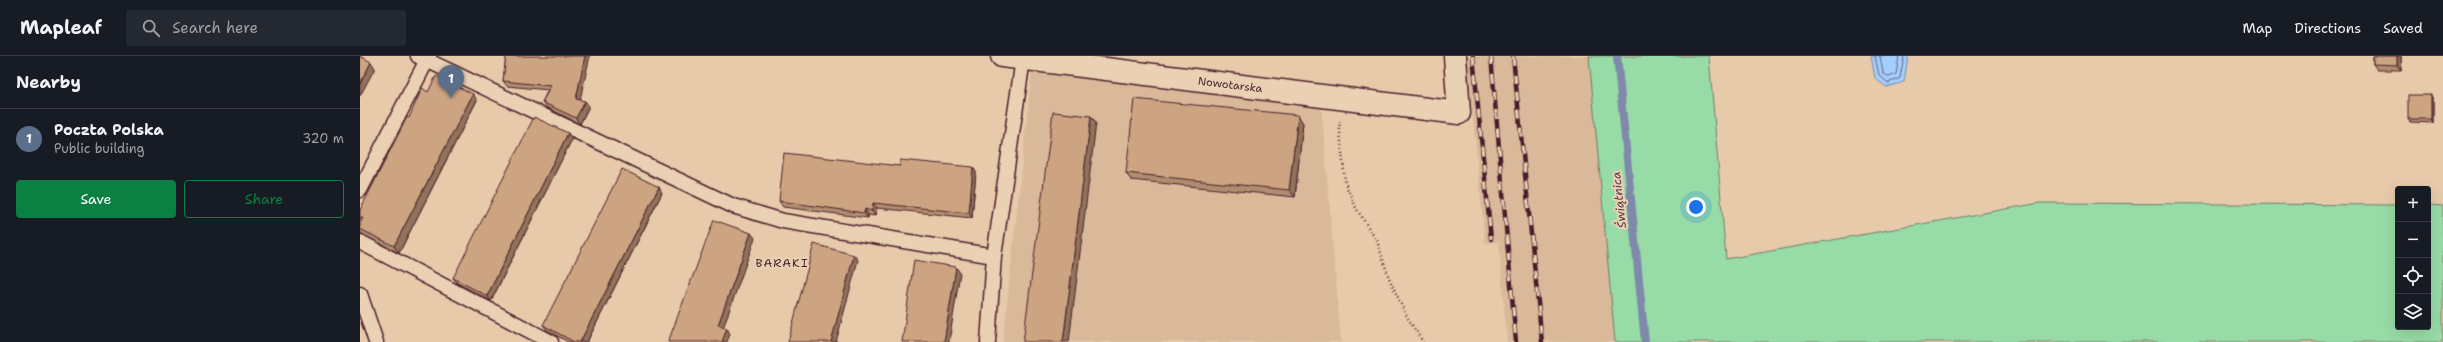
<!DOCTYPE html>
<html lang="en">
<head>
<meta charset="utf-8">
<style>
	:root { --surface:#171b24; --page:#242831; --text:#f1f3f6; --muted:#9ea1a6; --line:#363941; --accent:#0b8043 }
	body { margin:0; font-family:"Shantell Sans",sans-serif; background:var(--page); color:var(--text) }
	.controls { position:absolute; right:12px; bottom:12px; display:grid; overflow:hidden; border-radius:4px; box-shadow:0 4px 16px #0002 }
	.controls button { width:36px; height:36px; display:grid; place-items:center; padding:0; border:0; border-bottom:1px solid var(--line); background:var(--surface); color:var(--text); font:20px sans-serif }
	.you { position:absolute; left:1336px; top:151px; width:14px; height:14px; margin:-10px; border:3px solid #fff; border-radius:50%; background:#1a73e8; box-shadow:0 0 0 6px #1a73e833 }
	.badge { display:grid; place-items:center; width:26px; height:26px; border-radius:50%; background:var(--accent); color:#fff; font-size:13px; font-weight:700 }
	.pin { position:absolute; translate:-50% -33px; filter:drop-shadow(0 1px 2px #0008) }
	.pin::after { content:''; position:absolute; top:21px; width:14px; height:12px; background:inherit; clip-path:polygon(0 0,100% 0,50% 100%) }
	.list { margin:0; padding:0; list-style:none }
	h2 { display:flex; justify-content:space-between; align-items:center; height:52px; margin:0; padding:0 16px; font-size:17px }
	h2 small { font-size:13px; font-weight:400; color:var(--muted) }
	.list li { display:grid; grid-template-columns:26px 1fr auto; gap:12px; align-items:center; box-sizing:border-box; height:60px; padding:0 16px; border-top:1px solid var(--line) }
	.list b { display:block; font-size:15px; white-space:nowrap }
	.list p { margin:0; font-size:13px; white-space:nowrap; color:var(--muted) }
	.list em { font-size:13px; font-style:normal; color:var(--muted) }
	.actions { display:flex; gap:8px; padding:12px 16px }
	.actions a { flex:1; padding:9px 0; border:1px solid var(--accent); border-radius:4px; text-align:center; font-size:14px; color:var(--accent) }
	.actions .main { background:var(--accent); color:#fff }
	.icon { flex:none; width:22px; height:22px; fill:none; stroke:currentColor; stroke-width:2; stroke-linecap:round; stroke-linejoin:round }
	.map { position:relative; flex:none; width:2083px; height:286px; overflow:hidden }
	header { display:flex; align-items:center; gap:24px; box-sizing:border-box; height:56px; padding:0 20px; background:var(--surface); border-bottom:1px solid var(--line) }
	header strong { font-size:19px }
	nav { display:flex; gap:22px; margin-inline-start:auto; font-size:14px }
	.search { width:280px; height:36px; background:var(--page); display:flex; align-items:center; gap:10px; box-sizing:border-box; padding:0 14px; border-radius:4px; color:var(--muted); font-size:15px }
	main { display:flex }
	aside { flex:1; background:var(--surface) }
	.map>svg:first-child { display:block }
	.built { fill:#d9b999 }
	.green { fill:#97dba7; stroke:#707d69 }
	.water { fill:#a2cffd; stroke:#7f89a9 }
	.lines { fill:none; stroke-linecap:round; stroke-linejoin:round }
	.shore { stroke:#6d657f; stroke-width:1 }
	.stream { stroke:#7f89a9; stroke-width:8 }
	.service-casing { stroke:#4a1f2b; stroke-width:17 }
	.minor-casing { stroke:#4a1f2b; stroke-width:25 }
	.path { stroke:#4a1f2b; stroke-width:2.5; stroke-dasharray:1 3; stroke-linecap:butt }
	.service { stroke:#ebd1b3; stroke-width:14 }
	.minor { stroke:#ebd1b3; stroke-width:22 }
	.rail-casing { stroke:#4a1f2b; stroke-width:4.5 }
	.rail { stroke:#ebd1b3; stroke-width:3; stroke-dasharray:9; stroke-linecap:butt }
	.wall { fill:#b08d6f; stroke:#4a1f2b }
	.shaded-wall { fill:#90735a; stroke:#4a1f2b }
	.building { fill:#cda481; stroke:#4a1f2b }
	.labels { text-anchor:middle; stroke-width:4; stroke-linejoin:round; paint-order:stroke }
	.street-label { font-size:11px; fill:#4a1f2b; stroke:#ebd1b3 }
	.water-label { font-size:12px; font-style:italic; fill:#57394a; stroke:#ebd1b3 }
	.neighbourhood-label { font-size:12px; letter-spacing:1px; fill:#4a1f2b; stroke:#ebd1b3 }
</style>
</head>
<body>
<header>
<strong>Mapleaf</strong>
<div class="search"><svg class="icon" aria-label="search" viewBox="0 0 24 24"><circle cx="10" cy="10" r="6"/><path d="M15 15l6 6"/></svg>Search here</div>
<nav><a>Map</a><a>Directions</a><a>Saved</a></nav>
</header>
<main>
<aside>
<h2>Nearby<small></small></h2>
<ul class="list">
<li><span class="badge" style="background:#5c6f8a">1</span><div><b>Poczta Polska</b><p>Public building</p></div><em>320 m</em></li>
</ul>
<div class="actions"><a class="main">Save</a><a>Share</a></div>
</aside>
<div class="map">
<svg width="2083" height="286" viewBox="0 0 2083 286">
	<rect width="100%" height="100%" fill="#e7caaa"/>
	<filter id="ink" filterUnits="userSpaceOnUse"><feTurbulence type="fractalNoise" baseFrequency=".025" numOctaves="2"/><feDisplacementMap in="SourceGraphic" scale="8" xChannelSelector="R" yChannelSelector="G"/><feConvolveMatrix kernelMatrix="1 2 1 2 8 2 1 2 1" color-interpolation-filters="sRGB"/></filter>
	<g filter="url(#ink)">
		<g class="built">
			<polygon points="1107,0 1235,0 1262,286 1147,286 1139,186 1125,187"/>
			<polygon points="672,14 961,48 981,286 643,286"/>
		</g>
		<polygon class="green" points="1229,0 1349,0 1366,203 1680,147 2038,149 2038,271 2068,271 2068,149 2083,150 2083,286 1255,286"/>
		<polygon class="water" points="1511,0 1548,0 1544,26 1526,31 1515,22"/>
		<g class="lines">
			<g class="shore">
				<polyline points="1515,0 1519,19 1528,27 1540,22 1544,0"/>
				<polyline points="1520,0 1523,17 1529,21 1536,18 1539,0"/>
			</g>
			<polyline class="stream" points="1257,0 1285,286"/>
			<defs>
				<g id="service">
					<polyline points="58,0 373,150 423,165 634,200"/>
					<polyline points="0,134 69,0"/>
					<polyline points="0,186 191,286"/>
					<polyline points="0,238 16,286"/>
					<polyline points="628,286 634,200 663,3"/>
				</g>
				<g id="minor">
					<path id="s1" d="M642,0L1099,57L1095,0"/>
				</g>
			</defs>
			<use href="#service" class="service-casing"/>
			<use href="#minor" class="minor-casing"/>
			<polyline class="path" points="979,65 985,127 996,152 1017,185 1029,222 1047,261 1063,286"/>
			<use href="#service" class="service"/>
			<use href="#minor" class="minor"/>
			<defs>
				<g id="rail">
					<polyline points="1113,0 1131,183"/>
					<polyline points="1131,0 1156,286"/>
					<polyline points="1153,0 1182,286"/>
				</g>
			</defs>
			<use href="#rail" class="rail-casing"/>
			<use href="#rail" class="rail"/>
		</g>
		<g class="wall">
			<polygon points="146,0 220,44 229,50 220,68 186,51 182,46 188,34 147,30 143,25"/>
			<polygon points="2013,0 2041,0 2041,14 2017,14 2013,8"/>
			<polygon points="68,36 117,44 39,197 2,178 0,175 0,167 1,165 0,163 0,154 49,62"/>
			<polygon points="2073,42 2073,67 2050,66 2048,63"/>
			<polygon points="943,67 935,141 771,124 766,117"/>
			<polygon points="208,77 212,83 131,245 97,227 93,222"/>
			<polygon points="540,110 616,116 612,162 517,152 515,160 508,159 508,162 423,151 419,145"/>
			<polygon points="302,137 227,286 208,286 187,274 183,269"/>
		</g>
		<g class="shaded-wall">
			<polygon points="225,0 230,0 219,48 216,43"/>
			<polygon points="2037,0 2041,0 2041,14 2037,9"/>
			<polygon points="11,6 15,12 0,40 0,28"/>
			<polygon points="113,38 117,44 39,197 34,190"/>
			<polygon points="2071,39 2073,42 2073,67 2071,63"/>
			<polygon points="225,45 229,50 220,68 216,62"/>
			<polygon points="938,59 943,67 935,141 929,134"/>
			<polygon points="731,60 736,67 709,286 703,286"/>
			<polygon points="208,77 212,83 131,245 127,240"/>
			<polygon points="613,111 616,116 612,162 609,157"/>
			<polygon points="299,131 302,137 227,286 220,286"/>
			<polygon points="513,147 517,152 515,160 512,155"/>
			<polygon points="505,153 508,159 508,162 504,157"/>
			<polygon points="391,177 395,182 362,275 358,269"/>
			<polygon points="494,199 498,204 476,286 471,286"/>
			<polygon points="596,211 600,217 589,286 584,286"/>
			<polygon points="367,272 370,278 367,286 362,286"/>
		</g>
		<g class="building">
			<polygon points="0,0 11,6 0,28"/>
			<polygon points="146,0 225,0 216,43 225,45 216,62 182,46 191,30 143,25"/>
			<polygon points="2013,0 2037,0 2037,9 2013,8"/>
			<polygon points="76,20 113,38 34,190 0,173 0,167 3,162 0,161 0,154 47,61 49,62 62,32 68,36"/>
			<rect x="2048" y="39" width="23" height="24"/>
			<polygon points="774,43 938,59 929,134 766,117"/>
			<polygon points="693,56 731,60 703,286 663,286"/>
			<polygon points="174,61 208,77 127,240 93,222"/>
			<polygon points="424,97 540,110 540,104 613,111 609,157 513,147 512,155 505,153 504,157 419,145"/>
			<polygon points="262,113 299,131 220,286 214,286 183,269"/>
			<polygon points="354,164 391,177 358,269 367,272 362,286 308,286"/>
			<polygon points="454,188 494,199 471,286 428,286"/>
			<polygon points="554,204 596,211 584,286 542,286"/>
		</g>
	</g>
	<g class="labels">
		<g class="street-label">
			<text dy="4" stroke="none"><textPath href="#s1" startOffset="230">Nowotarska</textPath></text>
		</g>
		<g class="water-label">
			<text transform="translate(1259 144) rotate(-96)" y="4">Świątnica</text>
		</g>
		<g class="neighbourhood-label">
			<text x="422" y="211">BARAKI</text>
		</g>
	</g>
</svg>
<div class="controls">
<button>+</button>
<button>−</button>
<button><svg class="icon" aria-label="locate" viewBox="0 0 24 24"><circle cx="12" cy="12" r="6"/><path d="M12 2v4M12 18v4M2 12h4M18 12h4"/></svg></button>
<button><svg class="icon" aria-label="layers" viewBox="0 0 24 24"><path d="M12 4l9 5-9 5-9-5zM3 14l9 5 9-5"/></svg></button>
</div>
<div class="you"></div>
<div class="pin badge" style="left:91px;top:42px;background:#5c6f8a">1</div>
</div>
</main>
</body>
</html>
